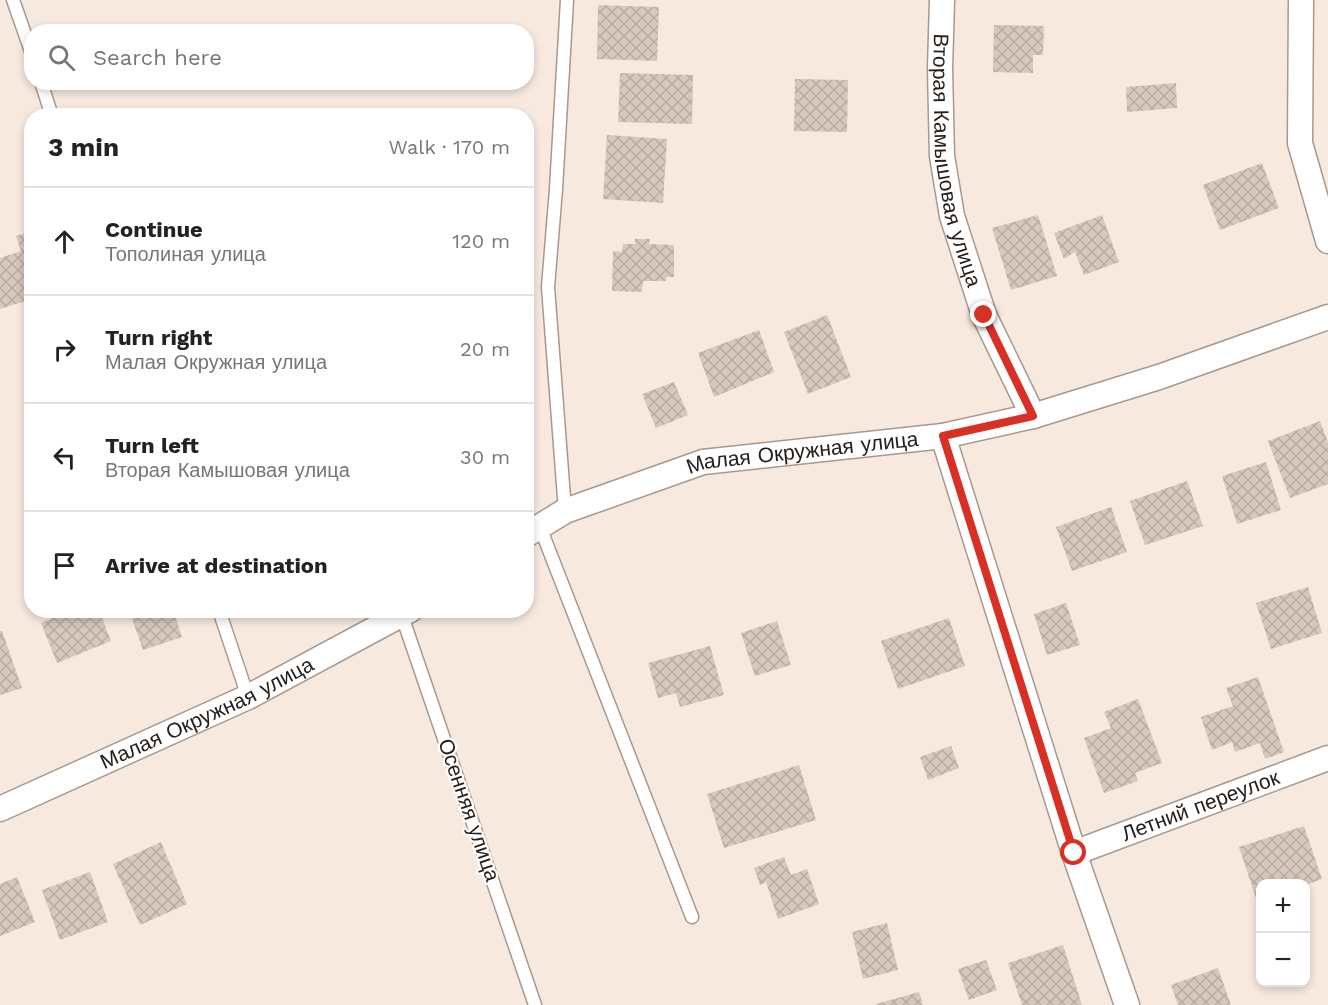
<!DOCTYPE html>
<html lang="en">
<head>
<meta charset="utf-8">
<style>
	:root { --surface:#fff; --page:#f6f6f6; --text:#222; --muted:#767676; --line:#e0e0e0 }
	body { margin:0; font-family:"Work Sans",sans-serif; background:var(--page); color:var(--text) }
	.controls { position:absolute; right:18px; bottom:18px; display:grid; overflow:hidden; border-radius:12px; box-shadow:0 3px 9px #0003 }
	.controls button { width:54px; height:54px; display:grid; place-items:center; padding:0; border:0; border-bottom:2px solid var(--line); background:var(--surface); color:var(--text); font:30px sans-serif }
	.stop { position:absolute; width:18px; height:18px; margin:-14px; border:4px solid #d93025; border-radius:50%; background:#fff }
	.stop.end { background:#d93025; border-color:#fff; box-shadow:0 2px 6px #0008 }
	.list { margin:0; padding:0; list-style:none }
	h2 { display:flex; justify-content:space-between; align-items:center; height:78px; margin:0; padding:0 24px; font-size:26px }
	h2 small { font-size:20px; font-weight:400; color:var(--muted) }
	.list li { display:grid; grid-template-columns:39px 1fr auto; gap:18px; align-items:center; box-sizing:border-box; height:108px; padding:0 24px; border-top:2px solid var(--line) }
	.list b { display:block; font-size:22px; white-space:nowrap }
	.list p { margin:0; font-size:20px; white-space:nowrap; color:var(--muted) }
	.list em { font-size:20px; font-style:normal; color:var(--muted) }
	.icon { flex:none; width:33px; height:33px; fill:none; stroke:currentColor; stroke-width:2; stroke-linecap:round; stroke-linejoin:round }
	.map { position:relative; flex:none; width:1328px; height:1005px; overflow:hidden }
	.search { position:absolute; background:var(--surface); box-shadow:0 3px 9px #0003; left:24px; top:24px; width:510px; height:66px; display:flex; align-items:center; gap:15px; box-sizing:border-box; padding:0 21px; border-radius:24px; color:var(--muted); font-size:22px }
	.panel { position:absolute; background:var(--surface); box-shadow:0 3px 9px #0003; left:24px; top:108px; width:510px; height:510px; border-radius:24px }
	.map>svg:first-child { display:block }
	.building { fill:url(#building-cross-hatch) }
	.lines { fill:none; stroke-linecap:round; stroke-linejoin:round }
	.service-casing { stroke:#a7998f; stroke-width:15 }
	.minor-casing { stroke:#a7998f; stroke-width:27 }
	.service { stroke:#fff; stroke-width:12 }
	.minor { stroke:#fff; stroke-width:24 }
	.route { stroke:#d93025; stroke-width:8 }
	.labels { text-anchor:middle; stroke-width:4.5; stroke-linejoin:round; paint-order:stroke }
	.street-label { font-size:21px; fill:#26201c; stroke:#fff }
</style>
</head>
<body>
<div class="map">
<svg width="1328" height="1005" viewBox="0 0 1328 1005">
	<defs>
		<pattern id="building-cross-hatch" width="8" height="8" patternUnits="userSpaceOnUse" patternTransform="scale(1.5)"><rect width="8" height="8" fill="#d6c8bd"/><path d="M0 0l8 8M0 8l8-8" fill="none" stroke="#b8aca2"/></pattern>
	</defs>
	<rect width="100%" height="100%" fill="#f8e9de"/>
	<g class="building">
		<polygon points="598,5 659,7 657,61 597,59"/>
		<polygon points="994,25 1044,26 1043,55 1033,55 1033,73 993,72"/>
		<polygon points="620,73 693,75 692,124 618,122"/>
		<polygon points="795,79 848,80 847,132 794,131"/>
		<polygon points="1176,83 1177,108 1127,112 1126,87"/>
		<polygon points="607,135 667,139 663,203 603,199"/>
		<polygon points="1262,163 1279,208 1220,230 1203,185"/>
		<polygon points="1038,215 1057,276 1011,290 992,228"/>
		<polygon points="1102,215 1119,262 1084,275 1075,252 1064,259 1054,233"/>
		<polygon points="32,231 32,269 25,271 32,290 32,299 0,309 0,258 21,251 16,236"/>
		<polygon points="635,239 650,239 649,244 674,245 674,277 666,277 666,281 643,281 642,292 612,291 613,251 622,252 623,244 635,244"/>
		<polygon points="827,315 851,377 808,394 784,332"/>
		<polygon points="759,330 774,372 714,397 698,353"/>
		<polygon points="674,382 688,415 656,428 642,394"/>
		<polygon points="1320,421 1328,442 1328,484 1290,498 1268,441"/>
		<polygon points="1266,462 1281,510 1237,524 1222,476"/>
		<polygon points="1187,481 1203,526 1145,545 1130,501"/>
		<polygon points="1111,507 1127,552 1072,571 1056,527"/>
		<polygon points="1308,587 1322,633 1271,649 1256,603"/>
		<polygon points="1066,603 1080,645 1047,655 1034,614"/>
		<polygon points="72,610 99,610 111,641 57,663 41,623"/>
		<polygon points="129,610 173,610 182,637 143,650"/>
		<polygon points="949,618 965,666 898,689 881,641"/>
		<polygon points="777,621 791,665 755,676 741,633"/>
		<polygon points="0,631 2,631 22,688 0,695"/>
		<polygon points="710,646 724,695 680,707 676,693 658,698 648,663"/>
		<polygon points="1258,677 1284,752 1265,759 1260,743 1235,752 1232,742 1212,750 1201,717 1233,706 1226,688"/>
		<polygon points="1138,699 1162,763 1135,773 1138,781 1104,793 1084,738 1111,728 1104,712"/>
		<polygon points="951,746 959,768 928,780 920,757"/>
		<polygon points="799,765 816,820 724,848 707,794"/>
		<polygon points="1304,826 1322,879 1306,885 1260,884 1260,900 1257,901 1239,847"/>
		<polygon points="161,842 187,904 140,925 113,864"/>
		<polygon points="784,857 791,875 807,869 819,904 778,919 766,882 760,885 754,868"/>
		<polygon points="90,872 108,922 60,940 42,890"/>
		<polygon points="17,877 35,922 0,936 0,884"/>
		<polygon points="887,923 898,970 863,979 852,932"/>
		<polygon points="1063,945 1082,1005 1022,1005 1008,963"/>
		<polygon points="986,960 997,990 969,1000 958,969"/>
		<polygon points="1218,968 1231,1005 1178,1005 1171,985"/>
		<polygon points="919,992 923,1005 876,1005 876,1004"/>
	</g>
	<g class="lines">
		<defs>
			<g id="service">
				<polyline points="13,0 32,54"/>
				<polyline points="41,82 52,116"/>
				<polyline points="565,511 548,287 556,189 567,0"/>
				<polyline points="540,527 692,917"/>
				<polyline points="219,610 248,697"/>
				<polyline points="402,616 535,1005"/>
			</g>
			<g id="minor">
				<path id="s1" d="M942,0L940,69L942,156L952,216L984,315L1033,416"/>
				<polyline points="1301,0 1300,143 1328,241"/>
				<polyline points="943,436 1074,853 1127,1005"/>
				<path id="s2" d="M526,535L565,511L703,462L943,436L1033,416L1159,377L1328,317"/>
				<path id="s3" d="M0,809L248,697L410,610"/>
				<path id="s4" d="M1074,853L1328,758"/>
			</g>
		</defs>
		<use href="#service" class="service-casing"/>
		<use href="#minor" class="minor-casing"/>
		<use href="#service" class="service"/>
		<use href="#minor" class="minor"/>
	</g>
	<g class="lines">
		<polyline class="route" points="984,315 1033,416 943,436 1074,853"/>
	</g>
	<g class="labels">
		<g class="street-label">
			<text dy="7" stroke="none"><textPath href="#s1" startOffset="162">Вторая Камышовая улица</textPath></text>
			<text dy="7" stroke="none"><textPath href="#s2" startOffset="292">Малая Окружная улица</textPath></text>
			<text dy="7" stroke="none"><textPath href="#s3" startOffset="228">Малая Окружная улица</textPath></text>
			<text dy="7" stroke="none"><textPath href="#s4" startOffset="135">Летний переулок</textPath></text>
			<text transform="translate(469 810) rotate(71)" y="7">Осенняя улица</text>
		</g>
	</g>
</svg>
<div class="controls">
<button>+</button>
<button>−</button>
</div>
<div class="stop" style="left:1074px;top:853px"></div>
<div class="stop end" style="left:984px;top:315px"></div>
<div class="search"><svg class="icon" aria-label="search" viewBox="0 0 24 24"><circle cx="10" cy="10" r="6"/><path d="M15 15l6 6"/></svg>Search here</div>
<section class="panel">
<h2>3 min<small>Walk · 170 m</small></h2>
<ul class="list">
<li><svg class="icon" aria-label="ahead" viewBox="0 0 24 24"><path d="M12 20V5M6 11l6-6 6 6"/></svg><div><b>Continue</b><p>Тополиная улица</p></div><em>120 m</em></li>
<li><svg class="icon" aria-label="right" viewBox="0 0 24 24"><path d="M7 20v-9h11M14 6l5 5-5 5"/></svg><div><b>Turn right</b><p>Малая Окружная улица</p></div><em>20 m</em></li>
<li><svg class="icon" aria-label="left" viewBox="0 0 24 24"><path d="M17 20v-9H6M10 6l-5 5 5 5"/></svg><div><b>Turn left</b><p>Вторая Камышовая улица</p></div><em>30 m</em></li>
<li><svg class="icon" aria-label="arrive" viewBox="0 0 24 24"><path d="M6 21V4h12l-3 4 3 4H6"/></svg><div><b>Arrive at destination</b></div></li>
</ul>
</section>
</div>
</body>
</html>
